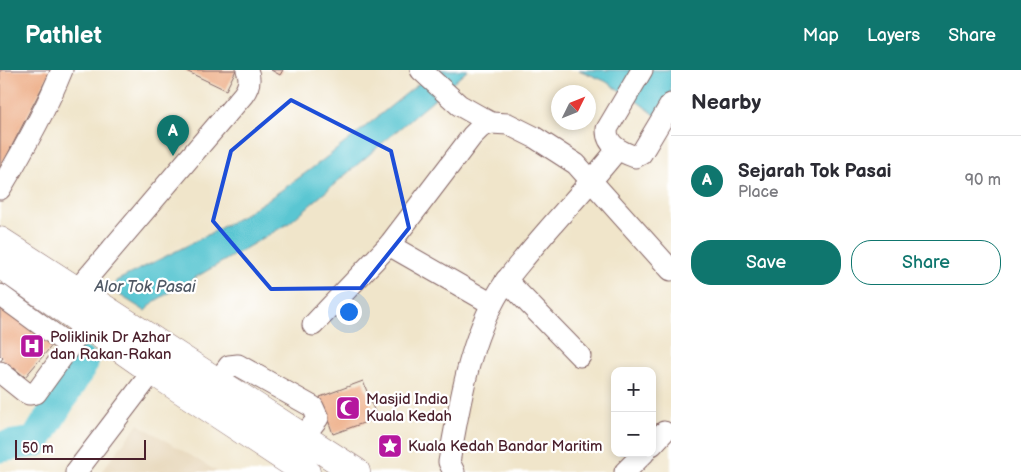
<!DOCTYPE html>
<html lang="en">
<head>
<meta charset="utf-8">
<style>
	:root { --surface:#fff; --page:#f2f2f3; --text:#2b2b33; --muted:#7c7c81; --line:#e1e1e2; --accent:#0f766e }
	body { margin:0; font-family:"Balsamiq Sans",sans-serif; background:var(--page); color:var(--text) }
	.controls { position:absolute; right:15px; bottom:15px; display:grid; overflow:hidden; border-radius:10px; box-shadow:0 2px 8px #0003 }
	.controls button { width:45px; height:45px; display:grid; place-items:center; padding:0; border:0; border-bottom:1px solid var(--line); background:var(--surface); color:var(--text); font:25px sans-serif }
	.compass { position:absolute; left:551px; top:15px; width:45px; height:45px; border-radius:50%; background:var(--surface); box-shadow:0 2px 8px #0003; rotate:47deg }
	.scale { position:absolute; left:15px; bottom:12px; width:131px; box-sizing:border-box; padding-left:5px; border:2px solid #4a1f2b; border-top:0; font-size:14px; line-height:18px; white-space:nowrap; color:#4a1f2b; -webkit-text-stroke:4px #fff; paint-order:stroke }
	.you { position:absolute; left:348px; top:241px; width:18px; height:18px; margin:-12px; border:4px solid #fff; border-radius:50%; background:#1a73e8; box-shadow:0 0 0 8px #1a73e833 }
	.badge { display:grid; place-items:center; width:32px; height:32px; border-radius:50%; background:var(--accent); color:#fff; font-size:16px; font-weight:700 }
	.pin { position:absolute; translate:-50% -41px; filter:drop-shadow(0 1px 2px #0008) }
	.pin::after { content:''; position:absolute; top:26px; width:18px; height:15px; background:inherit; clip-path:polygon(0 0,100% 0,50% 100%) }
	.list { margin:0; padding:0; list-style:none }
	h2 { display:flex; justify-content:space-between; align-items:center; height:65px; margin:0; padding:0 20px; font-size:21px }
	h2 small { font-size:16px; font-weight:400; color:var(--muted) }
	.list li { display:grid; grid-template-columns:32px 1fr auto; gap:15px; align-items:center; box-sizing:border-box; height:90px; padding:0 20px; border-top:1px solid var(--line) }
	.list b { display:block; font-size:19px; white-space:nowrap }
	.list p { margin:0; font-size:16px; white-space:nowrap; color:var(--muted) }
	.list em { font-size:16px; font-style:normal; color:var(--muted) }
	.actions { display:flex; gap:10px; padding:15px 20px }
	.actions a { flex:1; padding:11px 0; border:1px solid var(--accent); border-radius:20px; text-align:center; font-size:18px; color:var(--accent) }
	.actions .main { background:var(--accent); color:#fff }
	.map { position:relative; flex:none; width:671px; height:402px; overflow:hidden }
	header { display:flex; align-items:center; gap:30px; box-sizing:border-box; height:70px; padding:0 25px; background:var(--accent); color:#fff }
	header strong { font-size:24px }
	nav { display:flex; gap:28px; margin-inline-start:auto; font-size:18px }
	main { display:flex }
	aside { flex:1; background:var(--surface) }
	.map>svg:first-child { display:block }
	.built { fill:#e6d5b7 }
	.water { fill:#5ac6d2; stroke:#52727e }
	.lines { fill:none; stroke-linecap:round; stroke-linejoin:round }
	.river { stroke:#5ac6d2; stroke-width:31 }
	.building { fill:#edac84 }
	.minor-casing { stroke:#846463; stroke-width:23 }
	.major-casing { stroke:#846463; stroke-width:29 }
	.minor { stroke:#fff; stroke-width:21 }
	.major { stroke:#fff; stroke-width:28 }
	.marked { fill:none; stroke:#1d4ed8; stroke-width:4; stroke-linejoin:round }
	.labels { text-anchor:middle; stroke-width:4.5; stroke-linejoin:round; paint-order:stroke }
	.poi-label { font-size:15px; fill:#4a1f2b; stroke:#fff; text-anchor:start }
	.water-label { font-size:16px; font-style:italic; fill:#505965; stroke:#fff }
</style>
</head>
<body>
<header>
<strong>Pathlet</strong>
<nav><a>Map</a><a>Layers</a><a>Share</a></nav>
</header>
<main>
<div class="map">
<svg width="671" height="402" viewBox="0 0 671 402">
	<rect width="100%" height="100%" fill="#fff"/>
	<filter id="ink" filterUnits="userSpaceOnUse"><feTurbulence type="fractalNoise" baseFrequency=".02" numOctaves="2"/><feDisplacementMap in="SourceGraphic" scale="10" xChannelSelector="R" yChannelSelector="G"/><feConvolveMatrix kernelMatrix="1 2 1 2 8 2 1 2 1" color-interpolation-filters="sRGB"/></filter>
	<filter id="wash" filterUnits="userSpaceOnUse"><feTurbulence type="fractalNoise" baseFrequency=".0096" numOctaves="4" result="noise"/><feDisplacementMap in="SourceGraphic" scale="20" xChannelSelector="R" yChannelSelector="G"/><feGaussianBlur stdDeviation="1.12" result="paint"/><feColorMatrix in="noise" values="0 0 0 0 0 0 0 0 0 0 0 0 0 0 0 0 0 1.4 0 .05"/><feComposite in="paint" operator="in"/></filter>
	<g filter="url(#wash)">
		<rect width="100%" height="100%" fill="#f0e5ca"/>
		<polygon class="built" points="138,354 218,402 101,402"/>
		<g class="water">
			<path d="M436,0H468L289,153L155,231L145,241L115,222L116,211C165,186 221,161 267,130C326,91 380,44 436,0Z"/>
			<polygon points="579,0 671,0 671,57 638,32 605,11"/>
		</g>
		<g class="lines">
			<polyline class="river" points="0,377 35,372 83,293"/>
		</g>
		<g id="blocks">
			<g class="building">
				<polygon points="0,0 51,0 0,99"/>
				<polygon points="184,0 236,0 226,20"/>
				<polygon points="271,0 283,0 280,5"/>
				<polygon points="0,232 55,272 25,307 14,298 11,302 0,292 3,288 0,285"/>
				<polygon points="363,311 377,348 333,364 320,327"/>
			</g>
		</g>
	</g>
	<g filter="url(#ink)">
		<use href="#blocks" fill-opacity="0" stroke="#846463" stroke-width="1"/>
		<g class="lines">
			<defs>
				<g id="minor">
					<polyline points="421,0 459,35 491,53"/>
					<path d="M642,0L607,59C606,76 622,82 635,87L641,84L671,34"/>
					<path d="M0,119C23,81 45,42 62,0"/>
					<polyline points="389,175 492,234"/>
					<polyline points="506,210 580,286"/>
					<path d="M77,220L243,25C249,17 251,9 247,0"/>
					<polyline points="0,225 70,276 85,255"/>
					<polyline points="313,255 389,175 472,66 481,57 491,53 508,54 534,67 576,94 671,200"/>
					<polyline points="0,302 25,322 29,324 36,323 70,276"/>
					<polyline points="217,312 229,296 238,295 313,337 318,348 303,367"/>
					<polyline points="652,375 664,362"/>
					<polyline points="76,402 153,301"/>
					<path d="M454,402L449,392C461,329 469,265 506,211C513,201 522,191 530,181C558,147 589,115 617,80"/>
					<polyline points="625,402 644,383"/>
				</g>
				<g id="major">
					<polyline points="0,171 356,402"/>
					<polyline points="0,194 153,301 306,402"/>
				</g>
			</defs>
			<use href="#minor" class="minor-casing"/>
			<use href="#major" class="major-casing"/>
			<use href="#minor" class="minor"/>
			<use href="#major" class="major"/>
		</g>
	</g>
	<path class="marked" d="M291,30L391,81L409,158L361,218L271,219L213,151L231,81Z"/>
	<defs>
		<symbol id="hospital-square" viewBox="-11 -11 22 22"><rect x="-9" y="-9" width="18" height="18" rx="4" fill="#b5179e" stroke="#fff"/><path d="M-5-5h3v3.5h4V-5h3V5h-3V1.5h-4V5h-3Z" fill="#fff"/></symbol>
		<symbol id="mosque-square" viewBox="-11 -11 22 22"><rect x="-9" y="-9" width="18" height="18" rx="4" fill="#b5179e" stroke="#fff"/><path d="M3.5-4.9A6 6 0 1 0 3.5 4.9A5 5 0 1 1 3.5-4.9Z" fill="#fff"/></symbol>
		<symbol id="sight-square" viewBox="-11 -11 22 22"><rect x="-9" y="-9" width="18" height="18" rx="4" fill="#b5179e" stroke="#fff"/><path d="M0-6L1.8-2.2L6-1.7L2.9 1.2L3.7 5.4L0 3.3L-3.7 5.4L-2.9 1.2L-6-1.7L-1.8-2.2Z" fill="#fff"/></symbol>
	</defs>
	<g fill-rule="evenodd">
		<use href="#hospital-square" x="18" y="262" width="28" height="28"/>
		<use href="#mosque-square" x="334" y="324" width="28" height="28"/>
		<use href="#sight-square" x="376" y="362" width="28" height="28"/>
	</g>
	<g class="labels">
		<g class="poi-label">
			<text x="50" y="272">Poliklinik Dr Azhar<tspan x="50" dy="17">dan Rakan-Rakan</tspan></text>
			<text x="366" y="334">Masjid India<tspan x="366" dy="17">Kuala Kedah</tspan></text>
			<text x="408" y="381">Kuala Kedah Bandar Maritim</text>
		</g>
		<g class="water-label">
			<text x="145" y="222">Alor Tok Pasai</text>
		</g>
	</g>
</svg>
<div class="controls">
<button>+</button>
<button>−</button>
</div>
<svg class="compass" viewBox="-18 -18 36 36"><path d="M0-13l5 13h-10z" fill="#e53935"/><path d="M0 13l5-13h-10z" fill="#7c7c81"/></svg>
<div class="scale">50 m</div>
<div class="you"></div>
<div class="pin badge" style="left:173px;top:86px">A</div>
</div>
<aside>
<h2>Nearby<small></small></h2>
<ul class="list">
<li><span class="badge">A</span><div><b>Sejarah Tok Pasai</b><p>Place</p></div><em>90 m</em></li>
</ul>
<div class="actions"><a class="main">Save</a><a>Share</a></div>
</aside>
</main>
</body>
</html>
